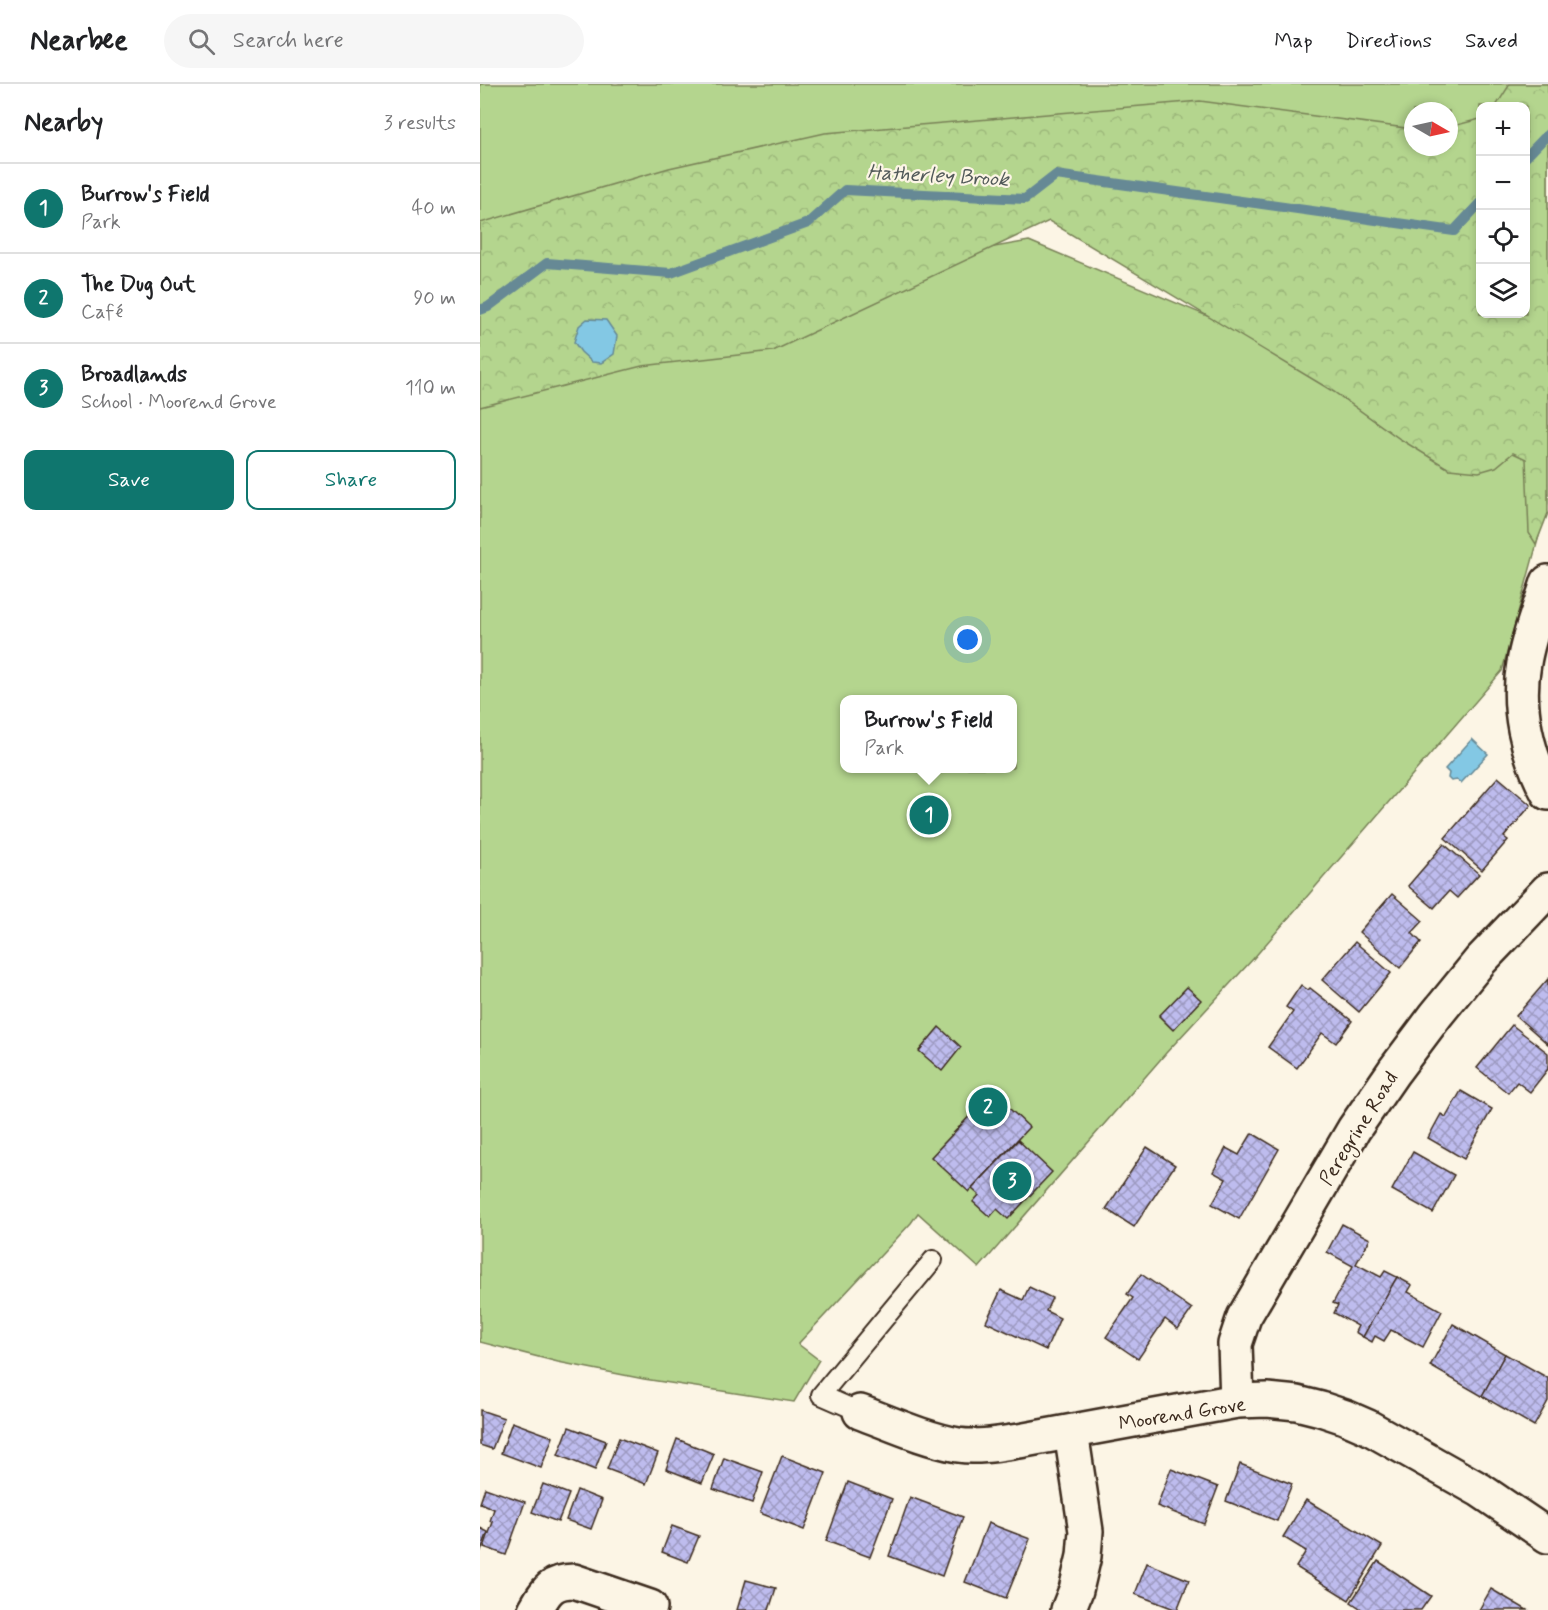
<!DOCTYPE html>
<html lang="en">
<head>
<meta charset="utf-8">
<style>
	:root { --surface:#fff; --page:#f6f6f6; --text:#202124; --muted:#757577; --line:#e0e0e0; --accent:#0f766e }
	body { margin:0; font-family:Mynerve,sans-serif; background:var(--page); color:var(--text) }
	.controls { position:absolute; right:18px; top:18px; display:grid; overflow:hidden; border-radius:12px; box-shadow:0 3px 9px #0003 }
	.controls button { width:54px; height:54px; display:grid; place-items:center; padding:0; border:0; border-bottom:2px solid var(--line); background:var(--surface); color:var(--text); font:30px sans-serif }
	.compass { position:absolute; left:924px; top:18px; width:54px; height:54px; border-radius:50%; background:var(--surface); box-shadow:0 3px 9px #0003; rotate:99deg }
	.you { position:absolute; left:488px; top:556px; width:21px; height:21px; margin:-15px; border:4px solid #fff; border-radius:50%; background:#1a73e8; box-shadow:0 0 0 9px #1a73e833 }
	.badge { display:grid; place-items:center; width:39px; height:39px; border-radius:50%; background:var(--accent); color:#fff; font-size:20px; font-weight:700 }
	.pin { position:absolute; translate:-50% -50%; border:3px solid #fff; box-shadow:0 2px 6px #0006 }
	.popup { position:absolute; left:360px; top:611px; width:177px; height:78px; box-sizing:border-box; display:grid; place-content:center; border-radius:12px; background:var(--surface); filter:drop-shadow(0 2px 4px #0005); font-size:20px; white-space:nowrap; color:var(--muted) }
	.popup b { font-size:22px; color:var(--text) }
	.popup::after { content:''; position:absolute; left:50%; top:100%; margin-left:-12px; border:12px solid transparent; border-top-color:var(--surface) }
	.list { margin:0; padding:0; list-style:none }
	h2 { display:flex; justify-content:space-between; align-items:center; height:78px; margin:0; padding:0 24px; font-size:26px }
	h2 small { font-size:20px; font-weight:400; color:var(--muted) }
	.list li { display:grid; grid-template-columns:39px 1fr auto; gap:18px; align-items:center; box-sizing:border-box; height:90px; padding:0 24px; border-top:2px solid var(--line) }
	.list b { display:block; font-size:22px; white-space:nowrap }
	.list p { margin:0; font-size:20px; white-space:nowrap; color:var(--muted) }
	.list em { font-size:20px; font-style:normal; color:var(--muted) }
	.actions { display:flex; gap:12px; padding:18px 24px }
	.actions a { flex:1; padding:14px 0; border:2px solid var(--accent); border-radius:12px; text-align:center; font-size:21px; color:var(--accent) }
	.actions .main { background:var(--accent); color:#fff }
	.icon { flex:none; width:33px; height:33px; fill:none; stroke:currentColor; stroke-width:2; stroke-linecap:round; stroke-linejoin:round }
	.map { position:relative; flex:none; width:1068px; height:1526px; overflow:hidden }
	header { display:flex; align-items:center; gap:36px; box-sizing:border-box; height:84px; padding:0 30px; background:var(--surface); border-bottom:2px solid var(--line) }
	header strong { font-size:28px }
	nav { display:flex; gap:33px; margin-inline-start:auto; font-size:21px }
	.search { width:420px; height:54px; background:var(--page); display:flex; align-items:center; gap:15px; box-sizing:border-box; padding:0 21px; border-radius:33px; color:var(--muted); font-size:22px }
	main { display:flex }
	aside { flex:1; background:var(--surface) }
	.map>svg:first-child { display:block }
	.green { fill:#b4d58e; stroke:#788056; stroke-width:1.5; fill-rule:evenodd }
	.forest { fill:url(#forest-crowns); stroke:#788056; stroke-width:1.5 }
	.water { fill:#83c8e4; stroke:#668995; stroke-width:1.5 }
	.lines { fill:none; stroke-linecap:round; stroke-linejoin:round }
	.stream { stroke:#668995; stroke-width:10 }
	.building { fill:url(#building-cross-hatch); stroke:#3b2a1e; stroke-width:1.5 }
	.service-casing { stroke:#3b2a1e; stroke-width:22 }
	.minor-casing { stroke:#3b2a1e; stroke-width:38 }
	.service { stroke:#fcf5e5; stroke-width:18 }
	.minor { stroke:#fcf5e5; stroke-width:33 }
	.labels { text-anchor:middle; stroke-width:4.5; stroke-linejoin:round; paint-order:stroke }
	.street-label { font-size:20px; fill:#3b2a1e; stroke:#fcf5e5 }
	.water-label { font-size:21px; font-style:italic; fill:#515959; stroke:#fcf5e5 }
</style>
</head>
<body>
<header>
<strong>Nearbee</strong>
<div class="search"><svg class="icon" aria-label="search" viewBox="0 0 24 24"><circle cx="10" cy="10" r="6"/><path d="M15 15l6 6"/></svg>Search here</div>
<nav><a>Map</a><a>Directions</a><a>Saved</a></nav>
</header>
<main>
<aside>
<h2>Nearby<small>3 results</small></h2>
<ul class="list">
<li><span class="badge">1</span><div><b>Burrow's Field</b><p>Park</p></div><em>40 m</em></li>
<li><span class="badge">2</span><div><b>The Dug Out</b><p>Café</p></div><em>90 m</em></li>
<li><span class="badge">3</span><div><b>Broadlands</b><p>School · Moorend Grove</p></div><em>110 m</em></li>
</ul>
<div class="actions"><a class="main">Save</a><a>Share</a></div>
</aside>
<div class="map">
<svg width="1068" height="1526" viewBox="0 0 1068 1526">
	<defs>
		<pattern id="forest-crowns" width="20" height="18" patternUnits="userSpaceOnUse" patternTransform="scale(1.5)"><rect width="20" height="18" fill="#b4d58e"/><path d="M2 6a3 3 0 1 1 6 0M12 15a3 3 0 1 1 6 0" fill="none" stroke="#9cb77a"/></pattern>
		<pattern id="building-cross-hatch" width="8" height="8" patternUnits="userSpaceOnUse" patternTransform="scale(1.5)"><rect width="8" height="8" fill="#bebcee"/><path d="M0 0l8 8M0 8l8-8" fill="none" stroke="#9c99c0"/></pattern>
	</defs>
	<rect width="100%" height="100%" fill="#fcf5e5"/>
	<filter id="ink" filterUnits="userSpaceOnUse"><feTurbulence type="fractalNoise" baseFrequency=".0167" numOctaves="2"/><feDisplacementMap in="SourceGraphic" scale="12" xChannelSelector="R" yChannelSelector="G"/><feConvolveMatrix kernelMatrix="1 2 1 2 8 2 1 2 1" color-interpolation-filters="sRGB"/></filter>
	<g filter="url(#ink)">
		<g class="green">
			<path d="M0,0H1068V240L998,312L573,136L0,222ZM1000,22H1046V230H1000ZM933,27H969V63H933Z"/>
			<path d="M549,157L1012,352L1068,304V419L1022,587L773,875L686,969L499,1184L438,1129L431,1139L318,1260L339,1276L314,1318L164,1295L78,1278L0,1258V267L95,235ZM365,616H533V684H365Z"/>
		</g>
		<polygon class="forest" points="1030,0 1068,0 1068,429 1056,460 1049,449 1046,375 1033,369 1016,383 999,388 969,385 920,355 854,308 569,137 293,267 162,282 0,323 0,139 189,84 345,49 720,17 933,45 933,63 969,63 969,43 1000,35 1000,230 1046,230 1046,22 1016,22"/>
		<g class="water">
			<polygon points="107,235 126,236 137,252 134,270 121,279 112,278 101,268 94,258 99,242"/>
			<polygon points="992,655 1008,670 981,699 977,696 971,697 968,694 969,689 965,685"/>
		</g>
		<g class="lines">
			<g class="stream">
				<polyline points="1046,73 1068,50"/>
				<polyline points="0,226 8,223 67,179 191,189 328,139 365,106 545,115 576,91 974,147 1000,119"/>
			</g>
		</g>
		<g class="building">
			<polygon points="1018,693 1051,721 1024,753 1028,756 1002,786 965,754"/>
			<polygon points="964,760 999,790 977,814 969,807 954,824 928,802"/>
			<polygon points="912,810 943,837 932,849 941,858 920,884 879,848"/>
			<polygon points="875,858 911,889 879,928 842,896"/>
			<polygon points="1068,895 1068,960 1036,932"/>
			<polygon points="821,901 828,906 830,904 872,937 856,959 842,949 817,984 788,963 813,928 806,923"/>
			<polygon points="707,903 721,916 693,946 679,932"/>
			<polygon points="1032,941 1068,969 1068,985 1050,1008 1037,998 1028,1009 997,984"/>
			<polygon points="459,943 481,963 462,987 439,967"/>
			<polygon points="981,1007 1012,1025 984,1075 948,1054 961,1030 966,1033"/>
			<polygon points="512,1008 549,1043 489,1108 451,1073"/>
			<polygon points="772,1049 799,1065 759,1135 732,1120 746,1095 733,1088 746,1064 759,1071"/>
			<polygon points="538,1056 572,1088 528,1135 517,1125 510,1133 493,1118 499,1111 492,1105"/>
			<polygon points="667,1063 695,1081 654,1143 626,1125"/>
			<polygon points="933,1068 974,1091 953,1129 912,1106"/>
			<polygon points="862,1140 890,1155 876,1180 901,1193 905,1187 917,1193 883,1253 875,1248 878,1242 854,1229 858,1221 853,1219 873,1182 847,1168"/>
			<polygon points="661,1190 712,1225 698,1245 685,1235 658,1275 626,1253 653,1214 647,1210"/>
			<polygon points="917,1193 932,1201 928,1208 962,1227 943,1263 911,1246 904,1257 895,1252 892,1258 883,1253"/>
			<polygon points="549,1203 572,1214 566,1227 580,1234 566,1266 506,1238 521,1206 543,1216"/>
			<polygon points="973,1240 1025,1270 1002,1312 950,1282"/>
			<polygon points="1025,1270 1068,1294 1068,1317 1054,1342 1002,1312"/>
			<polygon points="0,1326 24,1334 12,1365 0,1361"/>
			<polygon points="32,1338 73,1353 61,1384 21,1369"/>
			<polygon points="89,1343 126,1357 115,1386 78,1371"/>
			<polygon points="139,1354 178,1369 166,1400 127,1385"/>
			<polygon points="197,1355 234,1370 222,1399 186,1385"/>
			<polygon points="302,1372 346,1389 324,1446 280,1429"/>
			<polygon points="244,1374 283,1388 272,1419 233,1405"/>
			<polygon points="760,1380 812,1400 797,1437 746,1417"/>
			<polygon points="691,1385 738,1403 724,1440 677,1422"/>
			<polygon points="368,1398 412,1415 390,1473 346,1457"/>
			<polygon points="63,1400 89,1410 78,1438 52,1428"/>
			<polygon points="5,1404 45,1418 26,1471 4,1463 13,1438 10,1437 14,1425 0,1419"/>
			<polygon points="97,1406 122,1416 111,1445 86,1436"/>
			<polygon points="430,1413 483,1433 462,1492 409,1472"/>
			<polygon points="826,1416 902,1462 869,1516 816,1483 826,1467 803,1453"/>
			<polygon points="508,1439 550,1455 526,1514 485,1498"/>
			<polygon points="192,1442 219,1452 208,1478 182,1468"/>
			<polygon points="0,1444 8,1448 0,1469"/>
			<polygon points="898,1477 951,1512 941,1526 883,1526 871,1518"/>
			<polygon points="667,1479 709,1496 697,1526 655,1510"/>
			<polygon points="266,1496 296,1504 289,1526 257,1526"/>
			<polygon points="1011,1505 1047,1526 999,1526"/>
		</g>
		<g class="lines">
			<defs>
				<polyline id="service" points="380,1328 341,1311 453,1176"/>
				<g id="minor">
					<path d="M1068,498C1060,524 1048,552 1044,579C1036,623 1047,670 1068,709"/>
					<polyline points="757,1317 755,1260 764,1233 874,1045 914,987 956,931 1000,877 1068,806"/>
					<path d="M380,1328C412,1340 445,1355 478,1361C497,1364 519,1360 539,1357L757,1317L787,1316L817,1319L841,1325L865,1333L888,1343L1000,1406L1068,1452"/>
					<path d="M55,1526C66,1507 71,1497 94,1497L170,1523"/>
					<polyline points="588,1526 596,1506 604,1472 606,1447 591,1348"/>
				</g>
			</defs>
			<use href="#service" class="service-casing"/>
			<use href="#minor" class="minor-casing"/>
			<use href="#service" class="service"/>
			<use href="#minor" class="minor"/>
		</g>
	</g>
	<g class="labels">
		<g class="street-label">
			<text transform="translate(878 1044) rotate(-58)" y="7">Peregrine Road</text>
			<text transform="translate(702 1329) rotate(-9)" y="7">Moorend Grove</text>
		</g>
		<g class="water-label">
			<text transform="translate(458 91) rotate(3)" y="7">Hatherley Brook</text>
		</g>
	</g>
</svg>
<div class="controls">
<button>+</button>
<button>−</button>
<button><svg class="icon" aria-label="locate" viewBox="0 0 24 24"><circle cx="12" cy="12" r="6"/><path d="M12 2v4M12 18v4M2 12h4M18 12h4"/></svg></button>
<button><svg class="icon" aria-label="layers" viewBox="0 0 24 24"><path d="M12 4l9 5-9 5-9-5zM3 14l9 5 9-5"/></svg></button>
</div>
<svg class="compass" viewBox="-18 -18 36 36"><path d="M0-13l5 13h-10z" fill="#e53935"/><path d="M0 13l5-13h-10z" fill="#757577"/></svg>
<div class="you"></div>
<div class="pin badge" style="left:449px;top:731px">1</div>
<div class="popup"><b>Burrow's Field</b>Park</div>
<div class="pin badge" style="left:508px;top:1023px">2</div>
<div class="pin badge" style="left:532px;top:1097px">3</div>
</div>
</main>
</body>
</html>
